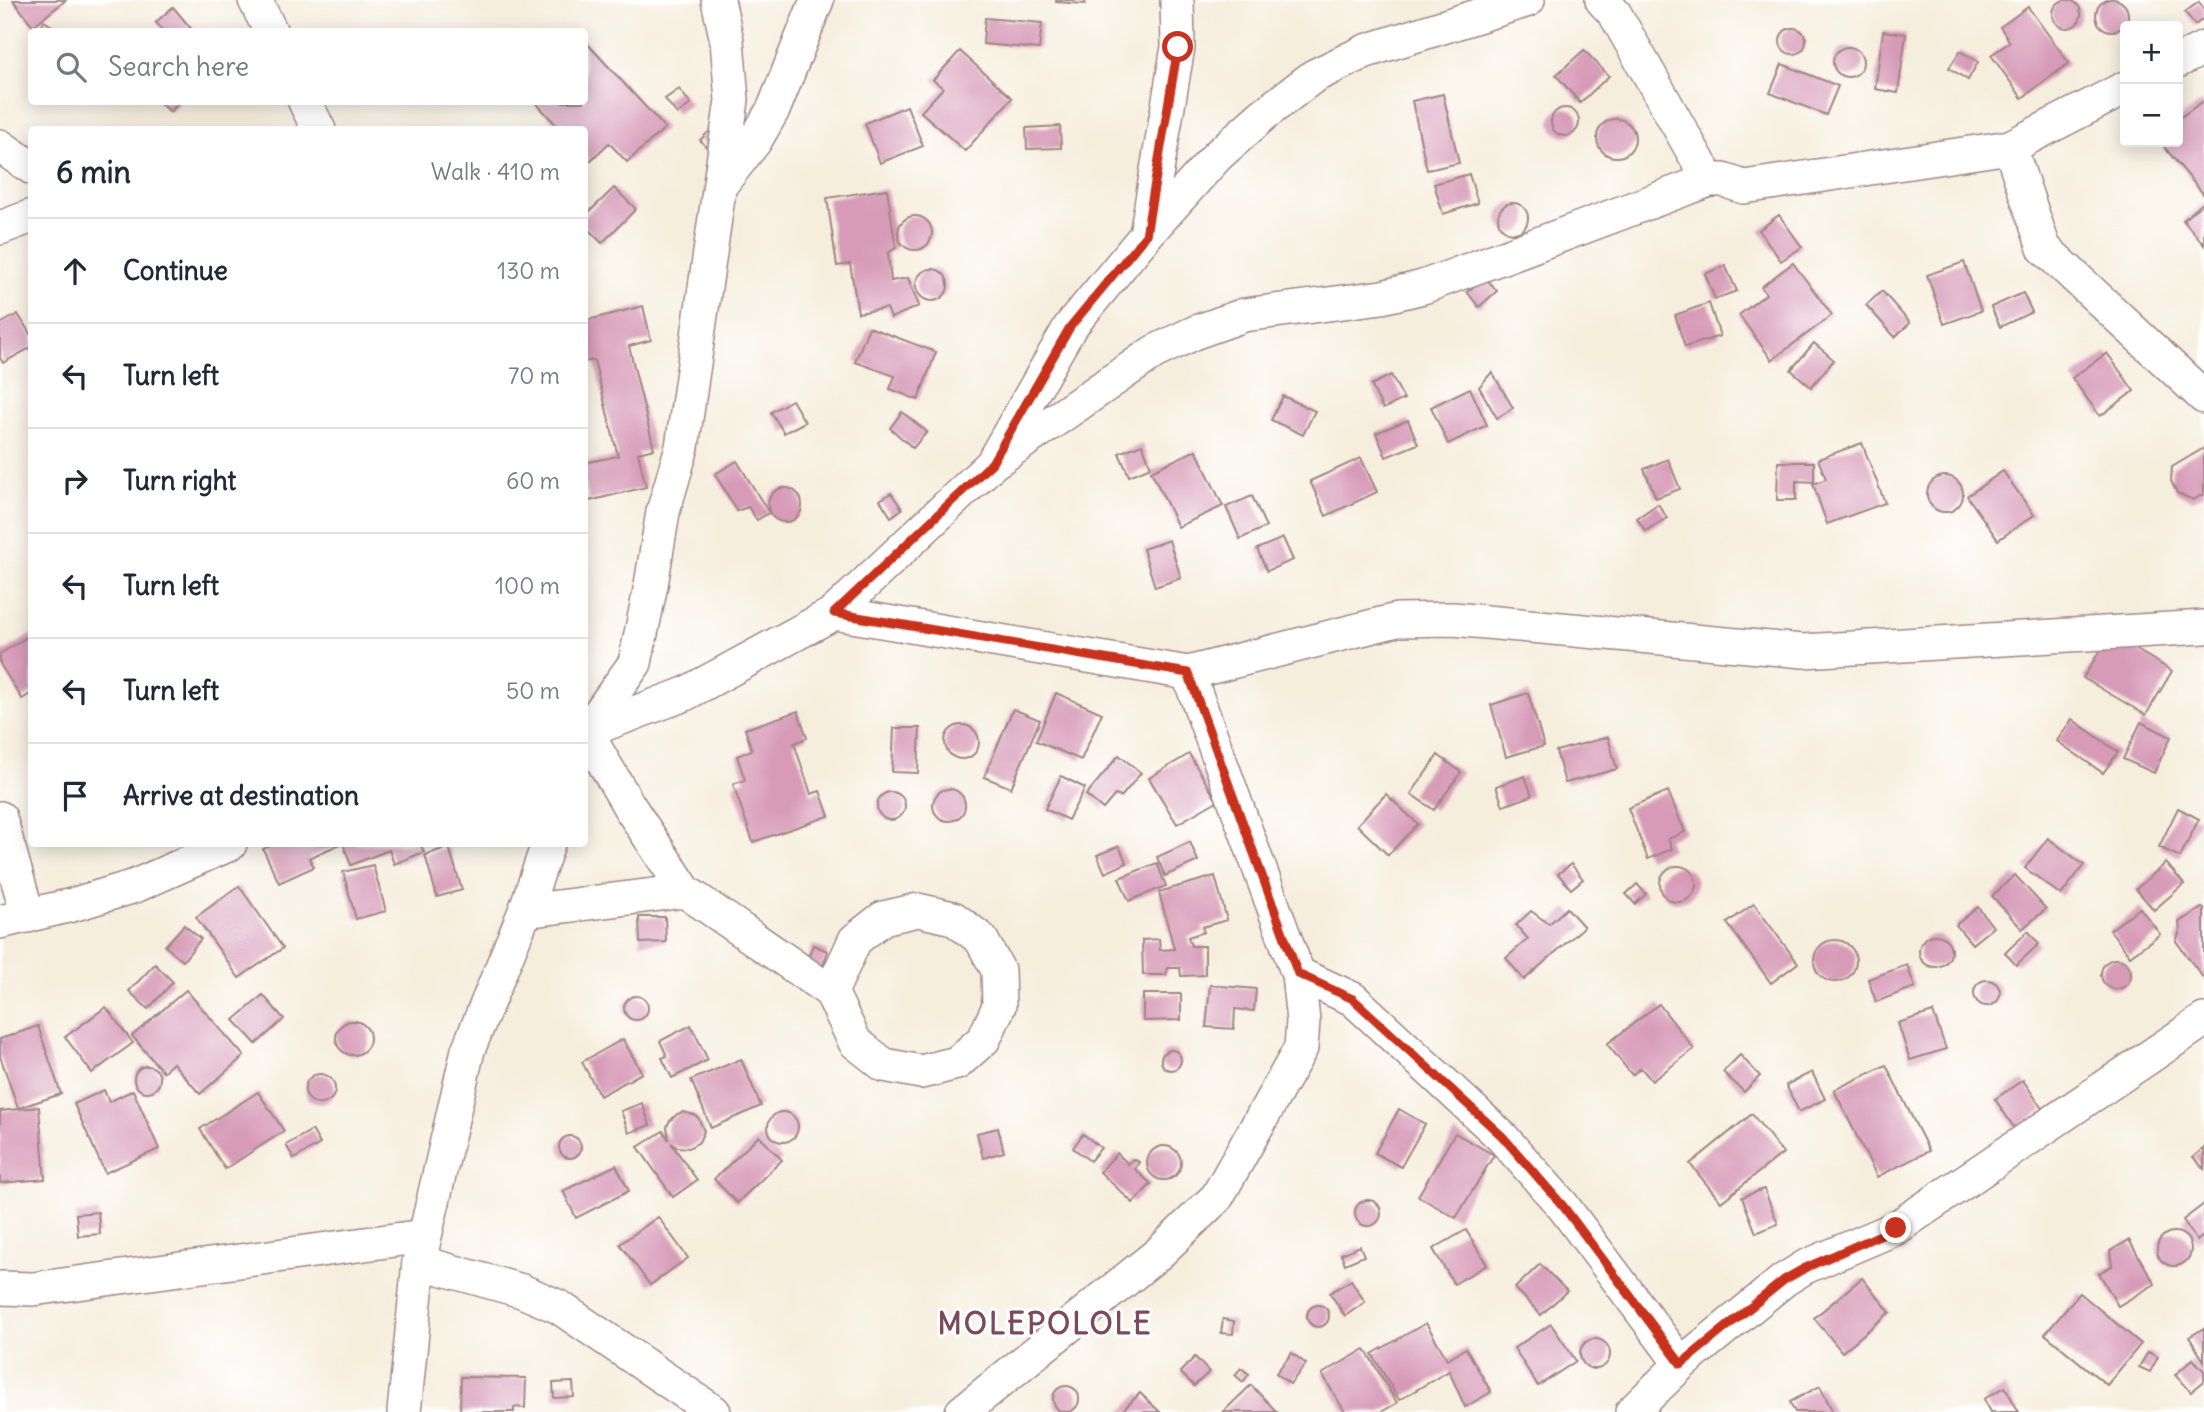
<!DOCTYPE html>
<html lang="en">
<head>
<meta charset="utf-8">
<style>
	:root { --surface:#fff; --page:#f6f6f7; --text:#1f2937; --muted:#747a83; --line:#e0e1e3 }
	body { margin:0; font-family:Delius,sans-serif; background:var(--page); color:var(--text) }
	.controls { position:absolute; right:21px; top:21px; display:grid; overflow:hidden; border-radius:7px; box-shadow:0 4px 18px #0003 }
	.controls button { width:63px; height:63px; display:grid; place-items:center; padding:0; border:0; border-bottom:2px solid var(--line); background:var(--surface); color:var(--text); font:35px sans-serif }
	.stop { position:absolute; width:21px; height:21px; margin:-16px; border:5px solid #c8321e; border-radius:50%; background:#fff }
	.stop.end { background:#c8321e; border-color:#fff; box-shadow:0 2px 7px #0008 }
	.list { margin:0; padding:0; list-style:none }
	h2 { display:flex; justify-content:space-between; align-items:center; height:91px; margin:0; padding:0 28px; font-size:30px }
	h2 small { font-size:23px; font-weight:400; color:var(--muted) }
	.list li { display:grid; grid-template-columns:46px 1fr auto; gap:21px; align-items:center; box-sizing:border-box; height:105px; padding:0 28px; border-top:2px solid var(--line) }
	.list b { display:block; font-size:26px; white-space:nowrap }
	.list em { font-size:23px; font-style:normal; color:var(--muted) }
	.icon { flex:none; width:38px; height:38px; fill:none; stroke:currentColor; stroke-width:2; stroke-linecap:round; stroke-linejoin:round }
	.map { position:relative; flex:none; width:2204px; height:1412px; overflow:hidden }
	.search { position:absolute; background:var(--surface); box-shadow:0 4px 18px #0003; left:28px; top:28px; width:560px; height:77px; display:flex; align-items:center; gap:18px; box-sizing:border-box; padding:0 24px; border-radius:7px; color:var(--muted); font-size:26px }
	.panel { position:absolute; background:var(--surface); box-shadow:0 4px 18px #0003; left:28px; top:126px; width:560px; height:721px; border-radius:7px }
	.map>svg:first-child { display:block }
	.building { fill:#d79bb8 }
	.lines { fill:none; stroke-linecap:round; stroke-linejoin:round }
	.minor-casing { stroke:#a08684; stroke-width:36 }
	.minor { stroke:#fff; stroke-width:33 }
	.route { stroke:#c8321e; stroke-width:9 }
	.labels { text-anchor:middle; stroke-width:6; stroke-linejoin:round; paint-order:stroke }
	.district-label { font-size:30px; font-weight:bold; letter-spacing:2px; fill:#7b4a5c; stroke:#fff }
</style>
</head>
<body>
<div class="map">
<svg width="2204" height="1412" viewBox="0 0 2204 1412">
	<rect width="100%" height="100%" fill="#fff"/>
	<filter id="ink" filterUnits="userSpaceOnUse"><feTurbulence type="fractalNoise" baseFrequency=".0143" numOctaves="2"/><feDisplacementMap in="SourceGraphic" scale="14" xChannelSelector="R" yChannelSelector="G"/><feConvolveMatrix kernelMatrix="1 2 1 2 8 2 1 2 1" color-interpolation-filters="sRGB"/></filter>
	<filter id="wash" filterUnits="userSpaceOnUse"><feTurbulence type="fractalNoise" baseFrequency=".00686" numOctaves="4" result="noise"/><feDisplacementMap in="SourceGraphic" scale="28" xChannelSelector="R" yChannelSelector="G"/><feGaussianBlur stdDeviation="1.57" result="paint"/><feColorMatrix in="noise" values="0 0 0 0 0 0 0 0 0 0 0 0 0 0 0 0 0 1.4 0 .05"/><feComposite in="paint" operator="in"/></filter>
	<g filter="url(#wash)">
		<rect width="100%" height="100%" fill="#f6eedd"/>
		<g id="blocks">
			<g class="building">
				<circle cx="2112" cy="15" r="16"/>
				<polygon points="13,0 66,0 33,26"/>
				<polygon points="1056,0 1086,0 1085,4 1056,2"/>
				<circle cx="2067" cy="14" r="14"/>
				<polygon points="2199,2 2204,9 2204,18 2195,25 2185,12"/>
				<polygon points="173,7 194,32 164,32 156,22"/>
				<polygon points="2028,7 2069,63 2022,98 1991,55 2010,42 2000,27"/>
				<polygon points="985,18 1042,23 1039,49 983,44"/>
				<polygon points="44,21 62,32 38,32"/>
				<circle cx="1793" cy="41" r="13"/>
				<polygon points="1883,31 1906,34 1898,93 1875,89"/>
				<polygon points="584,40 665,128 627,162 609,143 590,161 584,155 584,130 561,130 535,102 584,102"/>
				<circle cx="1848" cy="62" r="15"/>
				<polygon points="1584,50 1609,76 1580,103 1556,75"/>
				<polygon points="960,51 1012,98 965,151 921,112 943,88 933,80"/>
				<polygon points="1960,51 1978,62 1968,80 1949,68"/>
				<polygon points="1782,64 1838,86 1826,115 1770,93"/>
				<polygon points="679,89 691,104 677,114 665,99"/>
				<polygon points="1443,94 1459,163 1427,170 1412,101"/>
				<polygon points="159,102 180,102 170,112"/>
				<polygon points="2202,102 2204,105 2204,195 2160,142 2178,142 2178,119"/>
				<polygon points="907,106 923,146 880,163 865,123"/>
				<circle cx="1565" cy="122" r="14"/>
				<circle cx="1616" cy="138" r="19"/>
				<polygon points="717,124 710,151 700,140"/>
				<polygon points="1060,126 1061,148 1027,149 1026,128"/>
				<polygon points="1469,174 1478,203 1443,214 1434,184"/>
				<polygon points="614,188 636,209 602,243 584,225 584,217"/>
				<polygon points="887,189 896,248 888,253 891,281 908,278 919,306 891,318 887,308 858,313 850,264 837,266 827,198"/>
				<polygon points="2204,202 2204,245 2183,220"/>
				<circle cx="1513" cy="218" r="15"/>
				<polygon points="1779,215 1802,247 1781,261 1759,230"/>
				<circle cx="915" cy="233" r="17"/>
				<polygon points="1964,262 1981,311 1944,324 1927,275"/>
				<polygon points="1793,263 1832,315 1772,360 1739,315 1766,294 1761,287"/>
				<polygon points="1725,265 1737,291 1715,299 1705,274"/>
				<circle cx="932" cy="285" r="16"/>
				<polygon points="1485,277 1497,291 1479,307 1467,292"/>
				<polygon points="1882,291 1910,323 1895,337 1866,305"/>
				<polygon points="2023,293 2032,312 2000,327 1991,307"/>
				<polygon points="1709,303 1720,336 1685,347 1675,315"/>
				<polygon points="643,306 651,340 629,346 654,449 638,453 646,487 589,501 584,481 584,463 618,456 594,360 584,362 584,321"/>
				<polygon points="18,314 32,337 32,347 3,363 0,358 0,324"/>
				<polygon points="869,327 936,352 918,400 890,389 895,376 855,362"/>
				<polygon points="1814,343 1834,360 1811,387 1791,370"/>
				<polygon points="2107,353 2134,391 2100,416 2072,378"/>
				<polygon points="1492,372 1513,408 1497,418 1479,387"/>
				<polygon points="1391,375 1404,399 1383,409 1371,385"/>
				<polygon points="1470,388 1487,425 1448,444 1431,407"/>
				<polygon points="1283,396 1315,411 1303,435 1271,420"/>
				<polygon points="792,400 805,422 784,433 771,412"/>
				<polygon points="902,412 927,432 913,448 890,428"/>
				<polygon points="1408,420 1418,444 1386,457 1376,433"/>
				<polygon points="1862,443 1885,503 1827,524 1813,484 1826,479 1818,459"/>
				<polygon points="1142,444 1151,467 1129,476 1119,453"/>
				<polygon points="2204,448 2204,494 2193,500 2177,493 2171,481 2172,467"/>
				<polygon points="1196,450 1223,506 1178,527 1151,471"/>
				<polygon points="1361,458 1377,492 1326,516 1310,481"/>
				<polygon points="1668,459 1680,489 1656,498 1644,469"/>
				<polygon points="737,461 769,513 757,520 748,507 737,511 715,474"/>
				<polygon points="1778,462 1814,462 1814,482 1796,481 1796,500 1777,500"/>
				<polygon points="2003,471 2034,515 1998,540 1967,496"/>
				<circle cx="1945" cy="494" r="18"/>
				<circle cx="785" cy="505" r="17"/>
				<polygon points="891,493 902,509 891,517 880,500"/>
				<polygon points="1252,496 1266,527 1240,539 1226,507"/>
				<polygon points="1658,504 1667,518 1645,531 1637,518"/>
				<polygon points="1283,538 1293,560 1267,571 1257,549"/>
				<polygon points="1169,540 1181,578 1155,587 1143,549"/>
				<polygon points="32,634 32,693 22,699 0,664 0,654"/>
				<polygon points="2110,634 2172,671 2146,715 2083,678"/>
				<polygon points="1056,693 1102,713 1081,760 1036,741"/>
				<polygon points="1528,693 1544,746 1506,757 1491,705"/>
				<polygon points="1013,709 1040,720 1011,788 984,777"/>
				<polygon points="798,711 807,738 794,743 811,794 820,791 829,816 753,842 733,784 745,780 737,756 752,750 745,729"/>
				<polygon points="2072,719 2118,752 2103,773 2057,741"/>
				<polygon points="2141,722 2171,737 2154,773 2123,759"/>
				<circle cx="962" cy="742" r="17"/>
				<polygon points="894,728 920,728 918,773 892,772"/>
				<polygon points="1608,737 1617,769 1565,783 1556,751"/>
				<polygon points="1189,754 1217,801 1177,824 1149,778"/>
				<polygon points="1119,755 1141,773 1121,797 1115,795 1103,809 1086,795"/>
				<polygon points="1438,755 1461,772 1434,810 1411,794"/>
				<polygon points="1061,776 1085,788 1068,820 1045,809"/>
				<polygon points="1525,776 1532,796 1503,806 1496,786"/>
				<circle cx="949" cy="805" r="16"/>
				<polygon points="1668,791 1685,832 1668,839 1672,849 1648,859 1628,808"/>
				<circle cx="891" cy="806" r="14"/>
				<polygon points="1386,794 1418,824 1388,855 1357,825"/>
				<polygon points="2178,808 2199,819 2180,857 2159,847"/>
				<polygon points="2048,838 2084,865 2061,895 2025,868"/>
				<polygon points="1190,842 1198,861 1165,876 1157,857"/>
				<polygon points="274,844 340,844 309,858 314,867 279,883 263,849"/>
				<polygon points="343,844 420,844 424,852 394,864 389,850 351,865"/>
				<polygon points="1119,846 1127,863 1105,873 1097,855"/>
				<polygon points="449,847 462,890 437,897 425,855"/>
				<polygon points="1157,863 1166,886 1129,901 1119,878"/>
				<polygon points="2166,863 2184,884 2154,910 2136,889"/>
				<polygon points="1571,864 1583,879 1571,889 1558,874"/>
				<polygon points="373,865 386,911 356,919 343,872"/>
				<circle cx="1678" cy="884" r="18"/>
				<polygon points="2015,875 2046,909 2022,929 1992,896"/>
				<polygon points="1215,876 1227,920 1202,927 1204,932 1188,937 1191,946 1205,946 1205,975 1181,976 1180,968 1168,968 1166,975 1143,975 1142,940 1159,939 1160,950 1174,949 1159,892"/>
				<polygon points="1637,884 1646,894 1635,904 1626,894"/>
				<polygon points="239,886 283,948 239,978 196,917"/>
				<polygon points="1754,904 1798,963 1771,983 1727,923"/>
				<polygon points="1978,907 1993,927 1972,944 1956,925"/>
				<polygon points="1567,908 1584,927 1524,980 1506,958 1528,939 1516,925 1531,911 1549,924"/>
				<polygon points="2140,908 2160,934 2130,956 2110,930"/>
				<polygon points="2202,908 2204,909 2204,979 2176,941 2180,931 2179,922"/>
				<polygon points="639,917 665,917 666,942 640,943"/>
				<polygon points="184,925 201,939 183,961 165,946"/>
				<polygon points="2028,931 2039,944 2016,965 2005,953"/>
				<circle cx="1935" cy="951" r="16"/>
				<circle cx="1835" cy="961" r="21"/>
				<polygon points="813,945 828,951 821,971 805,965"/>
				<circle cx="2116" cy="974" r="15"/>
				<polygon points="155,964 173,982 148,1009 129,991"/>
				<polygon points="1907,965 1915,987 1876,1002 1868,979"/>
				<circle cx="1987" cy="993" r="13"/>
				<polygon points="1210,985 1256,989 1254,1011 1235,1009 1234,1029 1206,1027"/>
				<polygon points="186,990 244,1056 200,1094 173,1063 163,1072 132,1036"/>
				<polygon points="1143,994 1181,994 1181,1020 1143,1021"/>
				<polygon points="263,995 284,1019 256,1044 234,1020"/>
				<circle cx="636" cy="1008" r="12"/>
				<polygon points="1659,1004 1694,1049 1652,1081 1641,1068 1632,1075 1607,1044"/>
				<polygon points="106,1007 133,1043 92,1073 65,1037"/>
				<polygon points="1933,1012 1946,1049 1910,1060 1898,1023"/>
				<circle cx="353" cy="1038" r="17"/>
				<polygon points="691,1025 708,1060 672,1078 662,1058 667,1056 660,1041"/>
				<polygon points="38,1026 61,1094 18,1108 0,1056 0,1039"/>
				<polygon points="623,1039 642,1073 600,1096 582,1062"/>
				<circle cx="1171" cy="1060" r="10"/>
				<polygon points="1740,1055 1760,1076 1744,1092 1723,1072"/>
				<polygon points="741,1059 761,1106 711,1128 691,1080"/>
				<polygon points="1886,1065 1929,1151 1877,1177 1834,1090"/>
				<circle cx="147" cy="1079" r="13"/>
				<polygon points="1812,1072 1825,1099 1799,1112 1786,1085"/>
				<circle cx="320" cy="1089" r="15"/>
				<polygon points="2023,1080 2043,1110 2015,1129 1995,1099"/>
				<polygon points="104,1090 109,1102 133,1090 159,1149 105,1173 74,1104"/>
				<polygon points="258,1092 284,1131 225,1169 200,1129"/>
				<polygon points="642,1103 650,1125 629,1133 621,1111"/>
				<polygon points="39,1107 45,1179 0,1183 0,1111"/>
				<polygon points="1399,1109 1425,1124 1401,1167 1375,1153"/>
				<polygon points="683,1112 695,1115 699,1119 704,1131 699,1142 689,1148 677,1147 671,1143 697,1180 673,1197 638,1147 663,1131 669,1140 667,1127 669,1122 677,1114"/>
				<circle cx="783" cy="1127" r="15"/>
				<polygon points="1752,1114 1783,1153 1721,1202 1690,1164"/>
				<polygon points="998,1128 1004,1152 983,1158 977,1133"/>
				<polygon points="312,1130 320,1144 294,1159 286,1145"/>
				<polygon points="1455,1133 1494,1155 1456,1218 1418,1196"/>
				<polygon points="1083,1134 1101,1148 1090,1161 1073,1148"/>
				<circle cx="570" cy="1147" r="11"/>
				<polygon points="759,1136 782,1160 737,1203 714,1179"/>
				<circle cx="1164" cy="1163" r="17"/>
				<polygon points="2204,1148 2204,1169 2193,1157"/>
				<polygon points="1117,1153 1128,1164 1133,1159 1139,1162 1135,1169 1151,1184 1133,1203 1100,1172"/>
				<polygon points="616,1165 629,1191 576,1218 563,1191"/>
				<polygon points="1764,1189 1778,1224 1756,1233 1742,1197"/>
				<circle cx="1368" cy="1213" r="13"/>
				<polygon points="2204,1204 2204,1235 2197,1241 2183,1220"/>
				<polygon points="98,1212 100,1234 78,1236 76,1214"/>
				<polygon points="658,1217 688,1258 650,1285 620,1244"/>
				<polygon points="1466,1230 1487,1265 1454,1284 1433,1249"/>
				<circle cx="2174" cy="1249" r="17"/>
				<polygon points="2129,1240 2155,1284 2118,1306 2099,1273 2112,1266 2110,1251"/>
				<polygon points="1360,1246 1364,1256 1345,1264 1341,1254"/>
				<polygon points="1540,1264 1567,1291 1541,1315 1515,1288"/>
				<polygon points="1862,1278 1890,1312 1842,1352 1814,1318"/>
				<polygon points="1351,1280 1365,1302 1345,1316 1330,1293"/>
				<polygon points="2080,1293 2141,1344 2107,1385 2045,1334"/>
				<circle cx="1318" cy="1316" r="11"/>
				<polygon points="1223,1319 1234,1321 1233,1334 1221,1333"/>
				<polygon points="1426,1323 1447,1359 1466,1348 1491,1392 1465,1407 1449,1371 1399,1400 1372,1354"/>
				<polygon points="1551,1324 1576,1361 1538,1386 1514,1348"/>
				<polygon points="2204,1328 2204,1361 2189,1337"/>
				<circle cx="1595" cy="1354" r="15"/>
				<polygon points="1365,1349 1397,1403 1381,1412 1345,1412 1322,1374"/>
				<polygon points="2148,1352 2158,1357 2150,1372 2139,1367"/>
				<polygon points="1292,1353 1306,1364 1290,1384 1276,1373"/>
				<polygon points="1195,1357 1209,1372 1194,1386 1180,1372"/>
				<polygon points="2193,1359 2204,1371 2204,1381 2191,1392 2175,1375"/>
				<polygon points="1241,1368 1249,1374 1243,1382 1235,1375"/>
				<polygon points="461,1377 526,1378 525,1408 514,1407 514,1412 460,1412"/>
				<polygon points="573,1382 574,1397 554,1398 553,1383"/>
				<polygon points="1251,1385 1277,1412 1223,1412"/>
				<polygon points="1820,1386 1833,1412 1795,1412 1790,1402"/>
				<circle cx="1066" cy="1399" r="13"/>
				<polygon points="2005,1387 2019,1412 1991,1412 1984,1399"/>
				<polygon points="1140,1393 1160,1412 1121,1412"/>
			</g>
		</g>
	</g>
	<g filter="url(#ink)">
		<use href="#blocks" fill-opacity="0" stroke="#a08684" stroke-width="2"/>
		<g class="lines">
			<defs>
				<g id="minor">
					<polyline points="255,0 271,32"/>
					<polyline points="718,0 727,41 732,100 682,447 663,512 651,585 635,663 586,732 629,806 685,891 831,992 855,1042 884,1065 921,1072 957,1063 984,1039 999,1006 998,970 981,939 953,918 918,910 883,918 855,940 831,992"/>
					<polyline points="1602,0 1615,14 1709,180"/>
					<polyline points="2178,61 2204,48"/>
					<polyline points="305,102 319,130"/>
					<polyline points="0,146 32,168"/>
					<polyline points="2010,147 2044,248 2204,397"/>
					<polyline points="722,183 755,141 774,108 817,0"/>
					<polyline points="0,228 32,216"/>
					<polyline points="1146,235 1217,156 1263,115 1314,76 1366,51 1528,0"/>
					<polyline points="995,458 1070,327 1146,235 1178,47 1177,0"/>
					<polyline points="834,613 1188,673 1397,620 1453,619 1803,651 2204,627"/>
					<polyline points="584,732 685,694 834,613 993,463 1154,352 1196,332 1244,315 1382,297 1423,287 1709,180 1723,180 1744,187 2010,147 2125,88"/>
					<polyline points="0,818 28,916"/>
					<polyline points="525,911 685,891"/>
					<polyline points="0,922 72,905 135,886 230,844"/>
					<polyline points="1298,974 1353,999 1502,1137 1563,1206 1681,1364"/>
					<polyline points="419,1262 522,1291 559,1307 714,1412"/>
					<polyline points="0,1288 33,1289 424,1236"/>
					<polyline points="404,1412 419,1262 468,1050 525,911 548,844"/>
					<polyline points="962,1412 1159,1253 1217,1197 1301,1048 1303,1021 1298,974 1188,673"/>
					<polyline points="1632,1412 1681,1364 1784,1280 1805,1267 1896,1228 2204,1020"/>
				</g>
			</defs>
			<use href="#minor" class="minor-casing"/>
			<use href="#minor" class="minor"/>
		</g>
	</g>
	<g class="lines" filter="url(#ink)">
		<polyline class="route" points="1178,47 1146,235 1070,327 992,463 834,613 1188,673 1298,974 1353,999 1502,1136 1563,1206 1681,1364 1784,1280 1805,1268 1896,1228"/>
	</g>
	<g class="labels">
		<g class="district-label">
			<text x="1045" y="1334">MOLEPOLOLE</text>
		</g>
	</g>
</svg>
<div class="controls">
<button>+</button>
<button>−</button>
</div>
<div class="stop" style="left:1178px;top:47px"></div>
<div class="stop end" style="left:1896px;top:1228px"></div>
<div class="search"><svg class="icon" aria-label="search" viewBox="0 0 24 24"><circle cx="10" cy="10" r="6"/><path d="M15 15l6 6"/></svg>Search here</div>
<section class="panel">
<h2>6 min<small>Walk · 410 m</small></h2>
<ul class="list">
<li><svg class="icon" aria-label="ahead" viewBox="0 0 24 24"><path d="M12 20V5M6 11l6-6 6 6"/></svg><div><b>Continue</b></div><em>130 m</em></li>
<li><svg class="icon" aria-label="left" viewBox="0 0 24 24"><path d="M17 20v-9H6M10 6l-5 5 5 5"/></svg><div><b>Turn left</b></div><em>70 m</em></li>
<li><svg class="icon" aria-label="right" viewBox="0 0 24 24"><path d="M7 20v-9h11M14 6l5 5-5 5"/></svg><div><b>Turn right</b></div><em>60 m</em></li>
<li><svg class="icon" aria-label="left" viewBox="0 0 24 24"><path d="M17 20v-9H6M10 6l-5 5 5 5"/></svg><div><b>Turn left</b></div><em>100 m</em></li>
<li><svg class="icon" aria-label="left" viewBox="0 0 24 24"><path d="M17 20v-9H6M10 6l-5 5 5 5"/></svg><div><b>Turn left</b></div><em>50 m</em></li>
<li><svg class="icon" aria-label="arrive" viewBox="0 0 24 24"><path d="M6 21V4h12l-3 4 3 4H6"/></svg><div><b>Arrive at destination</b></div></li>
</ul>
</section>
</div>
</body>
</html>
